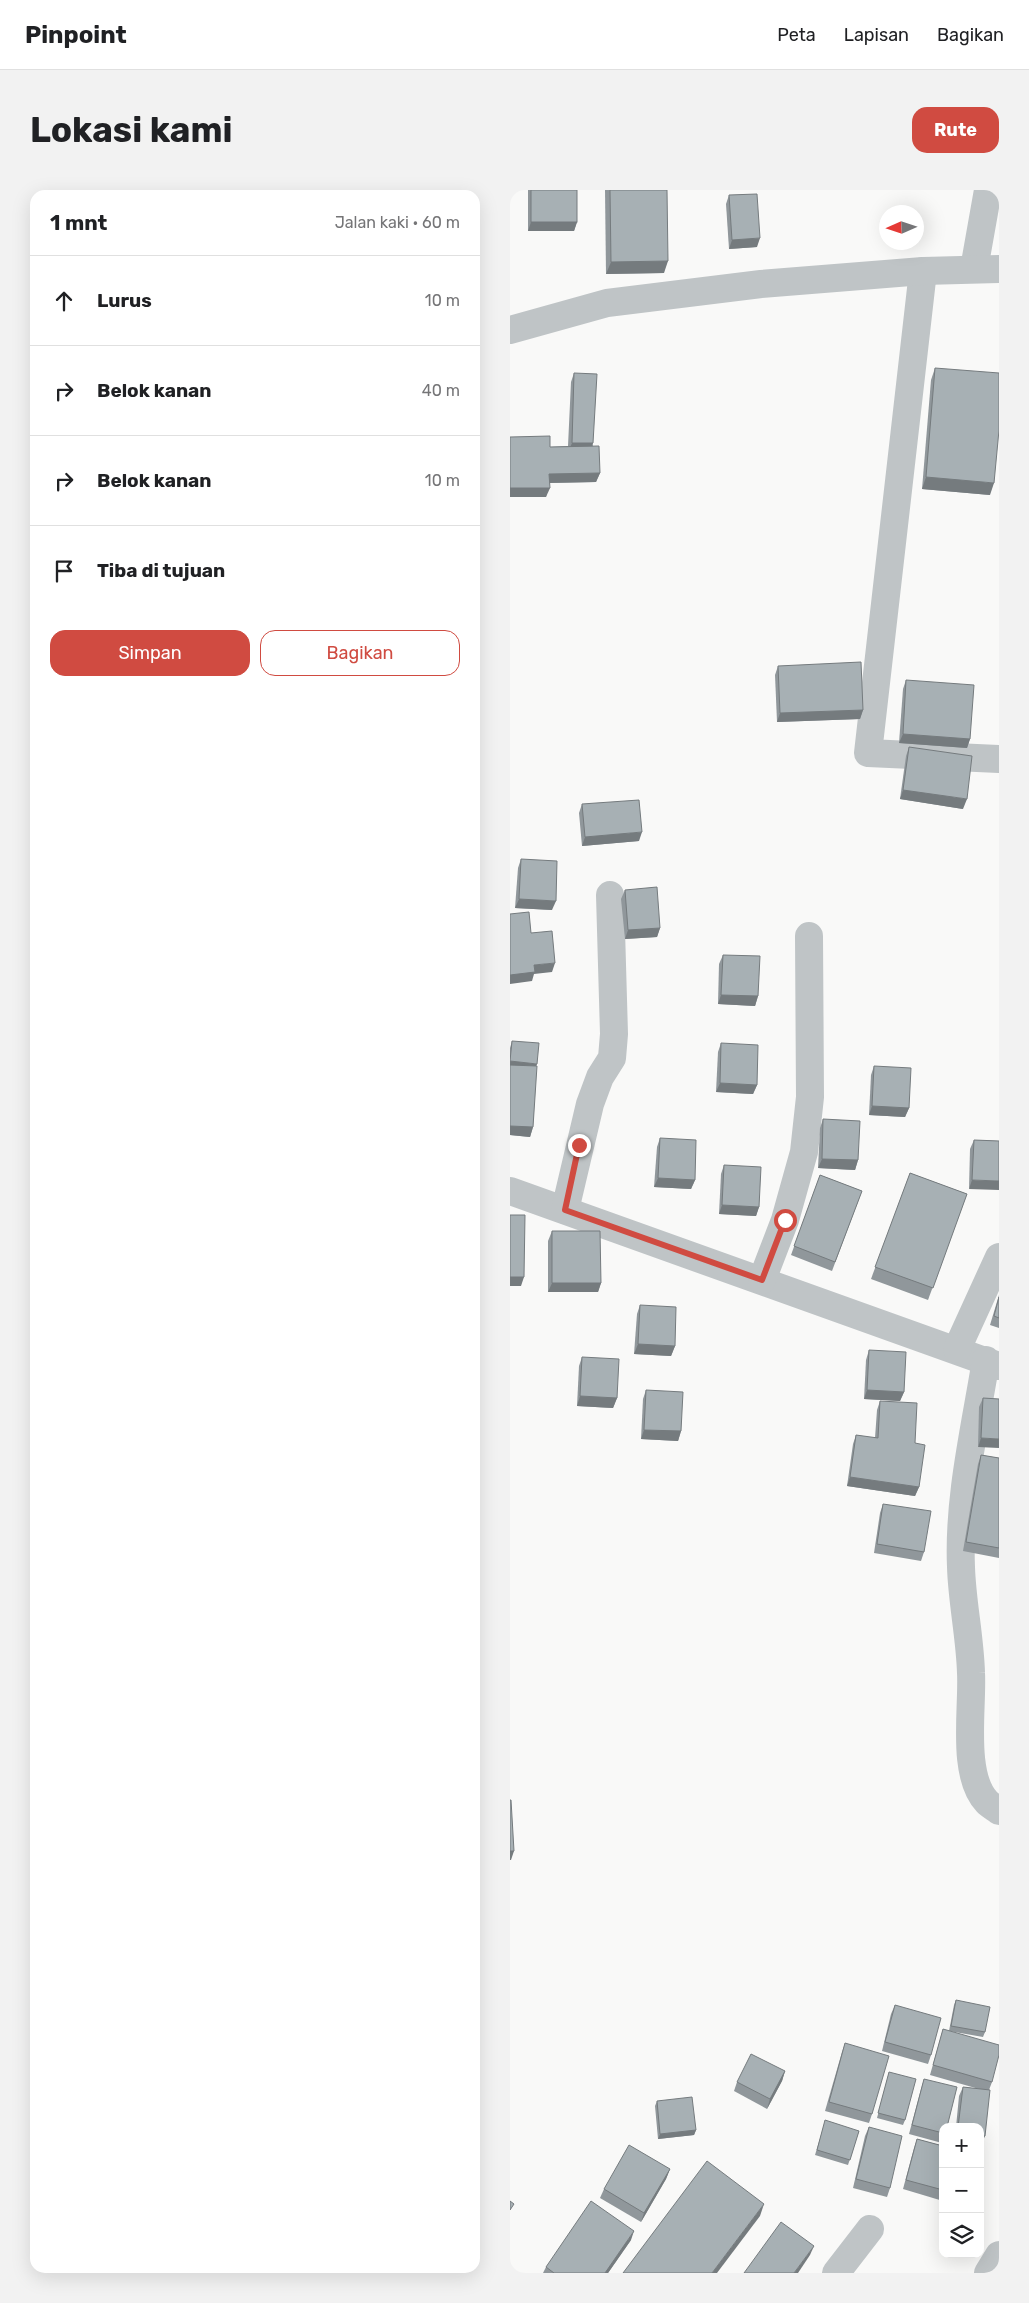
<!DOCTYPE html>
<html lang="id">
<head>
<meta charset="utf-8">
<style>
	:root { --surface:#fff; --page:#f2f2f2; --text:#202124; --muted:#757577; --line:#e0e0e0; --accent:#d04b41 }
	body { margin:0; font-family:Rubik,sans-serif; background:var(--page); color:var(--text) }
	.controls { position:absolute; right:15px; bottom:15px; display:grid; overflow:hidden; border-radius:10px; box-shadow:0 5px 20px #0002 }
	.controls button { width:45px; height:45px; display:grid; place-items:center; padding:0; border:0; border-bottom:1px solid var(--line); background:var(--surface); color:var(--text); font:25px sans-serif }
	.compass { position:absolute; left:369px; top:15px; width:45px; height:45px; border-radius:50%; background:var(--surface); box-shadow:0 5px 20px #0002; rotate:267deg }
	.stop { position:absolute; width:15px; height:15px; margin:-11px; border:4px solid #d04b41; border-radius:50%; background:#fff }
	.stop.end { background:#d04b41; border-color:#fff; box-shadow:0 1px 5px #0008 }
	.list { margin:0; padding:0; list-style:none }
	h2 { display:flex; justify-content:space-between; align-items:center; height:65px; margin:0; padding:0 20px; font-size:21px }
	h2 small { font-size:16px; font-weight:400; color:var(--muted) }
	.list li { display:grid; grid-template-columns:32px 1fr auto; gap:15px; align-items:center; box-sizing:border-box; height:90px; padding:0 20px; border-top:1px solid var(--line) }
	.list b { display:block; font-size:19px; white-space:nowrap }
	.list em { font-size:16px; font-style:normal; color:var(--muted) }
	.actions { display:flex; gap:10px; padding:15px 20px }
	.actions a { flex:1; padding:11px 0; border:1px solid var(--accent); border-radius:15px; text-align:center; font-size:18px; color:var(--accent) }
	.actions .main { background:var(--accent); color:#fff }
	.icon { flex:none; width:28px; height:28px; fill:none; stroke:currentColor; stroke-width:2; stroke-linecap:round; stroke-linejoin:round }
	.map { position:relative; flex:none; width:489px; height:2083px; overflow:hidden; border-radius:15px }
	header { display:flex; align-items:center; gap:30px; box-sizing:border-box; height:70px; padding:0 25px; background:var(--surface); border-bottom:1px solid var(--line) }
	header strong { font-size:24px }
	nav { display:flex; gap:28px; margin-inline-start:auto; font-size:18px }
	.intro { display:flex; align-items:center; justify-content:space-between; box-sizing:border-box; height:120px; padding:0 30px }
	h1 { margin:0; font-size:35px }
	.button { padding:12px 22px; border-radius:15px; background:var(--accent); color:#fff; font-size:18px; font-weight:700 }
	main { display:flex; gap:30px; padding:0 30px }
	aside { flex:1; background:var(--surface); border-radius:15px; box-shadow:0 5px 20px #0002 }
	.map>svg:first-child { display:block }
	.lines { fill:none; stroke-linecap:round; stroke-linejoin:round }
	.minor { stroke:#bfc4c6; stroke-width:28 }
	.wall { fill:#90979b }
	.shaded-wall { fill:#757b7e }
	.building { fill:#a7b0b4; stroke:#757b7e }
	.route { stroke:#d04b41; stroke-width:6 }
</style>
</head>
<body>
<header>
<strong>Pinpoint</strong>
<nav><a>Peta</a><a>Lapisan</a><a>Bagikan</a></nav>
</header>
<div class="intro"><h1>Lokasi kami</h1><a class="button">Rute</a></div>
<main>
<aside>
<h2>1 mnt<small>Jalan kaki · 60 m</small></h2>
<ul class="list">
<li><svg class="icon" aria-label="ahead" viewBox="0 0 24 24"><path d="M12 20V5M6 11l6-6 6 6"/></svg><div><b>Lurus</b></div><em>10 m</em></li>
<li><svg class="icon" aria-label="right" viewBox="0 0 24 24"><path d="M7 20v-9h11M14 6l5 5-5 5"/></svg><div><b>Belok kanan</b></div><em>40 m</em></li>
<li><svg class="icon" aria-label="right" viewBox="0 0 24 24"><path d="M7 20v-9h11M14 6l5 5-5 5"/></svg><div><b>Belok kanan</b></div><em>10 m</em></li>
<li><svg class="icon" aria-label="arrive" viewBox="0 0 24 24"><path d="M6 21V4h12l-3 4 3 4H6"/></svg><div><b>Tiba di tujuan</b></div></li>
</ul>
<div class="actions"><a class="main">Simpan</a><a>Bagikan</a></div>
</aside>
<div class="map">
<svg width="489" height="2083" viewBox="0 0 489 2083">
	<rect width="100%" height="100%" fill="#f9f9f8"/>
	<g class="lines">
		<g class="minor">
			<polyline points="464,79 478,0"/>
			<polyline points="413,81 358,563 489,569"/>
			<polyline points="0,140 97,113 251,94 413,81 489,79"/>
			<polyline points="0,1001 489,1176"/>
			<polyline points="55,1020 80,914 90,887 102,868 104,844 100,705"/>
			<polyline points="252,1090 275,1030 294,962 300,907 299,746"/>
			<polyline points="447,1159 489,1067"/>
			<path d="M476,1170C465,1238 448,1308 451,1377C452,1412 460,1447 461,1483C463,1517 451,1585 477,1612C480,1615 485,1618 489,1621"/>
			<polyline points="326,2083 360,2039"/>
			<polyline points="478,2083 489,2065"/>
		</g>
	</g>
	<g class="wall">
		<polygon points="18,0 67,0 67,32 64,41 18,41"/>
		<polygon points="95,0 157,0 154,83 96,84"/>
		<polygon points="219,5 247,57 219,59 216,14"/>
		<polygon points="425,178 480,305 412,299 421,190"/>
		<polygon points="64,183 90,283 86,292 40,293 36,307 40,257 58,256 61,192"/>
		<polygon points="268,476 353,520 350,529 267,532 265,485"/>
		<polygon points="396,490 460,549 457,558 389,553 393,499"/>
		<polygon points="399,557 453,619 390,609 396,566"/>
		<polygon points="72,614 129,651 72,656 69,623"/>
		<polygon points="11,669 42,720 5,718 8,678"/>
		<polygon points="115,700 150,738 147,747 115,749 111,709"/>
		<polygon points="213,765 248,806 245,816 208,814 209,774"/>
		<polygon points="2,851 26,876 23,937 20,947 0,945 0,858"/>
		<polygon points="211,853 247,895 243,904 206,902 208,862"/>
		<polygon points="364,876 399,918 395,927 359,925 361,885"/>
		<polygon points="313,929 348,970 345,980 308,978 310,938"/>
		<polygon points="150,948 185,990 181,999 144,997 147,957"/>
		<polygon points="464,950 489,951 459,999 460,959"/>
		<polygon points="214,975 249,1017 246,1026 209,1024 211,984"/>
		<polygon points="400,983 457,1004 418,1110 361,1089"/>
		<polygon points="310,985 352,1001 322,1081 281,1065"/>
		<polygon points="42,1041 91,1093 88,1102 38,1102 38,1051"/>
		<polygon points="489,1105 489,1138 480,1135"/>
		<polygon points="130,1115 165,1156 161,1166 124,1164 127,1124"/>
		<polygon points="359,1160 394,1202 390,1211 354,1209 356,1170"/>
		<polygon points="72,1167 107,1208 103,1218 67,1216 69,1176"/>
		<polygon points="136,1200 171,1241 168,1251 131,1249 133,1209"/>
		<polygon points="473,1208 489,1209 468,1257 469,1217"/>
		<polygon points="370,1211 405,1253 409,1297 405,1306 337,1296 343,1254 346,1245 365,1248 367,1220"/>
		<polygon points="471,1265 489,1268 489,1368 453,1361 468,1274"/>
		<polygon points="373,1314 414,1362 411,1371 364,1363 370,1323"/>
		<polygon points="446,1810 475,1842 473,1847 439,1841 444,1815"/>
		<polygon points="385,1815 421,1865 418,1874 372,1861 381,1824"/>
		<polygon points="433,1839 482,1892 479,1900 471,1955 470,1955 470,1937 446,1937 449,1906 453,1897 469,1899 420,1885"/>
		<polygon points="335,1853 362,1924 359,1933 315,1921 332,1862"/>
		<polygon points="275,1881 272,1891 257,1919 224,1901 227,1892"/>
		<polygon points="379,1882 395,1930 393,1935 367,1928"/>
		<polygon points="414,1889 433,1937 433,1950 432,1953 399,1944 411,1899"/>
		<polygon points="147,1911 186,1940 184,1945 148,1949 145,1916"/>
		<polygon points="314,1935 349,1941 338,1975 305,1965"/>
		<polygon points="359,1937 380,1998 377,2007 343,1998 355,1946"/>
		<polygon points="407,1949 433,1956 433,2011 393,1999 404,1958"/>
		<polygon points="160,1979 156,1989 131,2032 90,2008 94,1999"/>
		<polygon points="121,2050 98,2083 33,2083 36,2077"/>
	</g>
	<g class="shaded-wall">
		<polygon points="21,32 67,32 64,41 18,41"/>
		<polygon points="250,48 247,57 219,59 222,50"/>
		<polygon points="158,71 154,83 96,84 101,72"/>
		<polygon points="62,253 83,253 80,263 58,262"/>
		<polygon points="90,283 86,292 36,293 39,284"/>
		<polygon points="416,287 484,293 480,305 412,299"/>
		<polygon points="0,298 40,298 36,307 0,307"/>
		<polygon points="353,520 350,529 267,532 270,523"/>
		<polygon points="393,544 460,549 457,558 389,553"/>
		<polygon points="393,600 457,609 453,619 390,609"/>
		<polygon points="132,642 129,651 72,656 75,647"/>
		<polygon points="9,709 46,711 42,720 5,718"/>
		<polygon points="150,738 147,747 115,749 118,740"/>
		<polygon points="45,773 42,782 24,784 22,791 0,794 0,785 24,775"/>
		<polygon points="211,805 248,806 245,816 208,814"/>
		<polygon points="0,871 27,874 25,879 0,877"/>
		<polygon points="210,893 247,895 243,904 206,902"/>
		<polygon points="362,916 399,918 395,927 359,925"/>
		<polygon points="0,936 23,937 20,947 0,945"/>
		<polygon points="312,969 348,970 345,980 308,978"/>
		<polygon points="148,988 185,990 181,999 144,997"/>
		<polygon points="462,990 489,991 489,1000 459,999"/>
		<polygon points="212,1015 249,1017 246,1026 209,1024"/>
		<polygon points="0,1087 14,1087 11,1096 0,1096"/>
		<polygon points="42,1093 91,1093 88,1102 38,1102"/>
		<polygon points="128,1154 165,1156 161,1166 124,1164"/>
		<polygon points="357,1200 394,1202 390,1211 354,1209"/>
		<polygon points="70,1206 107,1208 103,1218 67,1216"/>
		<polygon points="134,1240 171,1241 168,1251 131,1249"/>
		<polygon points="471,1248 489,1249 489,1258 468,1257"/>
		<polygon points="340,1287 409,1297 405,1306 337,1296"/>
		<polygon points="0,1661 4,1661 1,1670 0,1670"/>
		<polygon points="275,1881 272,1891 257,1919 260,1909"/>
		<polygon points="186,1940 184,1945 148,1949 150,1944"/>
		<polygon points="470,1945 475,1946 471,1955 470,1955"/>
		<polygon points="160,1979 156,1989 131,2032 134,2023"/>
		<polygon points="254,2014 250,2026 207,2083 202,2083"/>
		<polygon points="124,2041 121,2050 98,2083 95,2083"/>
		<polygon points="304,2056 300,2065 288,2083 284,2083"/>
	</g>
	<g class="building">
		<rect x="21" y="0" width="46" height="32"/>
		<polygon points="100,0 157,0 158,71 101,72"/>
		<polygon points="247,4 250,48 222,50 219,5"/>
		<polygon points="425,178 489,183 489,240 484,293 416,287"/>
		<polygon points="64,183 87,184 83,253 62,253"/>
		<polygon points="40,246 40,257 89,256 90,283 39,284 40,298 0,298 0,247"/>
		<polygon points="351,472 353,520 270,523 268,476"/>
		<polygon points="396,490 464,495 460,549 393,544"/>
		<polygon points="399,557 462,566 457,609 393,600"/>
		<polygon points="129,610 132,642 75,647 72,614"/>
		<polygon points="11,669 47,671 46,711 9,709"/>
		<polygon points="147,697 150,738 118,740 115,700"/>
		<polygon points="19,722 21,743 42,741 45,773 24,775 25,782 0,785 0,724"/>
		<polygon points="213,765 250,766 248,806 211,805"/>
		<polygon points="2,851 29,853 27,874 0,871"/>
		<polygon points="211,853 248,855 247,895 210,893"/>
		<polygon points="0,875 27,876 23,937 0,936"/>
		<polygon points="364,876 401,878 399,918 362,916"/>
		<polygon points="313,929 350,931 348,970 312,969"/>
		<polygon points="150,948 186,950 185,990 148,988"/>
		<polygon points="464,950 489,951 489,991 462,990"/>
		<polygon points="214,975 251,977 249,1017 212,1015"/>
		<polygon points="400,983 457,1004 423,1098 365,1077"/>
		<polygon points="310,985 352,1001 325,1072 284,1056"/>
		<polygon points="0,1025 15,1025 14,1087 0,1087"/>
		<polygon points="42,1041 90,1041 91,1093 42,1093"/>
		<polygon points="489,1107 489,1128 484,1126"/>
		<polygon points="130,1115 166,1117 165,1156 128,1154"/>
		<polygon points="359,1160 396,1162 394,1202 357,1200"/>
		<polygon points="72,1167 109,1169 107,1208 70,1206"/>
		<polygon points="136,1200 173,1202 171,1241 134,1240"/>
		<polygon points="473,1208 489,1209 489,1249 471,1248"/>
		<polygon points="370,1211 407,1213 405,1253 415,1255 409,1297 340,1287 346,1245 368,1248"/>
		<polygon points="471,1265 489,1268 489,1358 456,1352"/>
		<polygon points="373,1314 421,1321 414,1362 367,1354"/>
		<polygon points="0,1610 1,1610 4,1661 0,1661"/>
		<polygon points="446,1810 480,1817 475,1842 441,1836"/>
		<polygon points="385,1815 431,1828 421,1865 375,1852"/>
		<polygon points="433,1839 489,1855 489,1865 482,1892 423,1875"/>
		<polygon points="335,1853 379,1866 362,1924 319,1912"/>
		<polygon points="241,1864 275,1881 260,1909 227,1892"/>
		<polygon points="379,1882 406,1889 395,1930 368,1923"/>
		<polygon points="414,1889 447,1897 437,1937 433,1937 433,1943 402,1935"/>
		<polygon points="453,1897 480,1900 475,1946 470,1945 470,1937 448,1937"/>
		<polygon points="182,1907 186,1940 150,1944 147,1911"/>
		<polygon points="315,1930 349,1941 340,1970 307,1960"/>
		<polygon points="359,1937 392,1946 380,1998 346,1989"/>
		<polygon points="407,1949 433,1956 433,2000 396,1990"/>
		<polygon points="119,1955 160,1979 134,2023 94,1999"/>
		<polygon points="197,1971 254,2014 202,2083 113,2083"/>
		<polygon points="0,2011 4,2014 0,2020"/>
		<polygon points="81,2011 124,2041 95,2083 44,2083 36,2077"/>
		<polygon points="271,2032 304,2056 284,2083 234,2083"/>
	</g>
	<g class="lines">
		<polyline class="route" points="69,955 55,1020 252,1090 275,1030"/>
	</g>
</svg>
<div class="controls">
<button>+</button>
<button>−</button>
<button><svg class="icon" aria-label="layers" viewBox="0 0 24 24"><path d="M12 4l9 5-9 5-9-5zM3 14l9 5 9-5"/></svg></button>
</div>
<svg class="compass" viewBox="-18 -18 36 36"><path d="M0-13l5 13h-10z" fill="#e53935"/><path d="M0 13l5-13h-10z" fill="#757577"/></svg>
<div class="stop" style="left:275px;top:1030px"></div>
<div class="stop end" style="left:69px;top:955px"></div>
</div>
</main>
</body>
</html>
